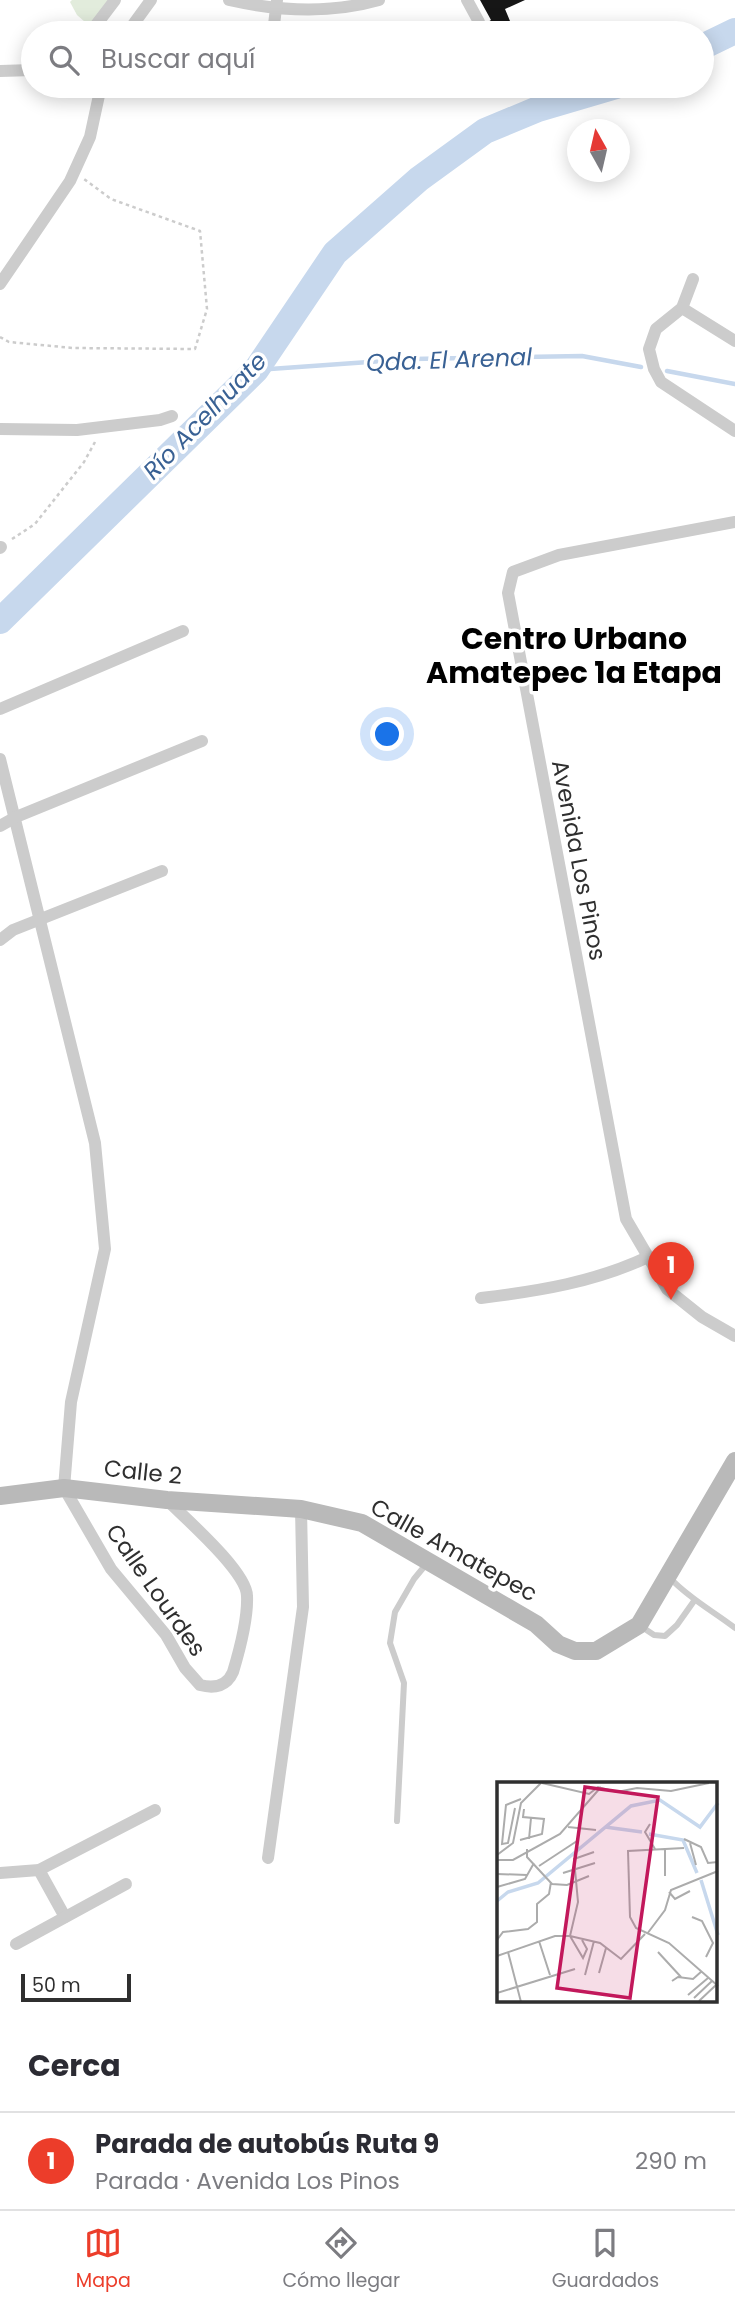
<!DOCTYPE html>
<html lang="es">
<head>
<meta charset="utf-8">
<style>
	:root { --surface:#fff; --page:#f7f7f7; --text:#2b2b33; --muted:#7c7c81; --line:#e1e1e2; --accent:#ec3d2a }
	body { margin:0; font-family:Poppins,sans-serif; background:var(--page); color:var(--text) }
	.compass { position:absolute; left:567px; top:119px; width:63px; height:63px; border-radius:50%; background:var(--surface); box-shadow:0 4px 18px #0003; rotate:352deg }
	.scale { position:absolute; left:21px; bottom:18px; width:110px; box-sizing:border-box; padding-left:7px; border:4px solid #2f2f2f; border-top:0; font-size:19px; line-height:24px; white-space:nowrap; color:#2f2f2f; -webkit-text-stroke:5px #fff; paint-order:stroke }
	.you { position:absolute; left:388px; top:735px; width:24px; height:24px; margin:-18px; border:5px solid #fff; border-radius:50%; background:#1a73e8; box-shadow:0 0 0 10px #1a73e833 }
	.badge { display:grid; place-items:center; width:46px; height:46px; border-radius:50%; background:var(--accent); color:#fff; font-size:23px; font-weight:700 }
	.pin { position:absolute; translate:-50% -58px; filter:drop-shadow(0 2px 4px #0008) }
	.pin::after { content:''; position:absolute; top:37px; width:24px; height:21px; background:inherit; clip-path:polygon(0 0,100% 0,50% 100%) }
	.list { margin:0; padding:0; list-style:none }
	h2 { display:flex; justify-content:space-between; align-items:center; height:91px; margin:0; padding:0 28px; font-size:30px }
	h2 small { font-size:23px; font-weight:400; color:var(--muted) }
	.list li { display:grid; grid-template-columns:46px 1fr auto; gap:21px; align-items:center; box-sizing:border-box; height:98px; padding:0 28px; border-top:2px solid var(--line) }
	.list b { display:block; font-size:26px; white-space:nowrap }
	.list p { margin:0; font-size:23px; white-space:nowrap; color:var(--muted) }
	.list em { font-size:23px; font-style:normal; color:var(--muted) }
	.icon { flex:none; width:38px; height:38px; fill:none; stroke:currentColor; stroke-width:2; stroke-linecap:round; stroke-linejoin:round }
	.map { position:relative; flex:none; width:735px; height:2020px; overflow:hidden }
	.search { position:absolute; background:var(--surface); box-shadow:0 4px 18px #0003; left:21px; right:21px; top:21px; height:77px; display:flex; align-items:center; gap:18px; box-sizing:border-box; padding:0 24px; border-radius:38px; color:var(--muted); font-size:26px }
	.sheet { height:189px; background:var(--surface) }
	nav { display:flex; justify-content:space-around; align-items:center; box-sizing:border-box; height:98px; border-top:2px solid var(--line); background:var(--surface); font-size:19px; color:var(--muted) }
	nav a { display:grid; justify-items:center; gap:4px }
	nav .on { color:var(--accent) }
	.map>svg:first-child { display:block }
	.green { fill:#e2ecdc }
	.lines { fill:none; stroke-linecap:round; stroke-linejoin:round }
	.stream { stroke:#c7d8ed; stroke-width:4.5 }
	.river { stroke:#c7d8ed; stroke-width:26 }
	.building { fill:#161616 }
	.path { stroke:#ccc; stroke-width:2.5; stroke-dasharray:3.5 3.5; stroke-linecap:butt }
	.lane { stroke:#ccc; stroke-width:6 }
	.street { stroke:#ccc; stroke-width:12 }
	.secondary { stroke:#b9b9b9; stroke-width:18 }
	.labels { text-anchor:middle; stroke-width:7; stroke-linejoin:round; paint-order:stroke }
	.street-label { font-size:23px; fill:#2f2f2f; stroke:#fff }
	.water-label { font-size:24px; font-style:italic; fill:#396194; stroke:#fff }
	.district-label { font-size:30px; font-weight:bold; fill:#000; stroke:#fff }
	.inset-river { fill:none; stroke:#c7d8ed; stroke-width:3.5 }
	.inset-road { fill:none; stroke:#acacac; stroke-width:2 }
	.view { fill:#c2185b; fill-opacity:0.15; stroke:#c2185b; stroke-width:3.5 }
	.inset-edge { fill:none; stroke:#2f2f2f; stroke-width:3.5 }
</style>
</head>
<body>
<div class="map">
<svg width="735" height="2020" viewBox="0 0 735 2020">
	<rect width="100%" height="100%" fill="#fff"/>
	<polygon class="green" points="72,0 115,0 93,29 77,15 70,2"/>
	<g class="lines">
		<g class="stream">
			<polyline points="256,370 411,359 582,356 641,367"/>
			<polyline points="667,371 735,384"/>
		</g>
		<g class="river">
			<polyline points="702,47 735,31"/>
			<polyline points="0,621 256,370 335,253 419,179 485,131 538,109 616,86"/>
		</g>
	</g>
	<polygon class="building" points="480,0 525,0 505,9 515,33 493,33 488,22 491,20"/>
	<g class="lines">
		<g class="path">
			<polyline points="0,337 9,342 73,348 195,349 207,309 200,231 111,199 84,179"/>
			<polyline points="12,539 35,524 84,462 95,442"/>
		</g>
		<g class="lane">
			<path d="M671,1579C690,1599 713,1611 735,1628"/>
			<polyline points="642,1627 654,1635 665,1636 677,1625 694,1601"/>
			<polyline points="397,1821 404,1683 390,1643 395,1612 414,1579 428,1562"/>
		</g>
		<g class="street">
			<path d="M229,0C278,11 330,14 379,0"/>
			<polyline points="467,0 479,22"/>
			<polyline points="94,33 93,29 115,0"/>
			<polyline points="127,33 151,0"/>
			<polyline points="273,33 277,0"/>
			<polyline points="0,71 33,70"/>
			<polyline points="267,92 267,86"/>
			<polyline points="693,279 682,308 656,329 649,349 654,369 661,382 735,431"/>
			<polyline points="0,284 70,181 90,137 101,86"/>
			<polyline points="682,308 735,341"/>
			<polyline points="0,429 77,430 160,420 172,416"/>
			<polyline points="735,522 559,555 513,572 508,593 626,1219 667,1289 702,1317 735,1336"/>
			<polyline points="0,548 1,547"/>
			<polyline points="0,709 183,631"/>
			<path d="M0,759L95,1143L105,1249L71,1402L64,1488L111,1569L166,1635L185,1668L200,1685C215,1689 227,1686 233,1672C239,1652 248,1617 247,1596C247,1572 185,1518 167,1500"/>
			<polyline points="0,826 16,817 202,741"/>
			<polyline points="0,940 13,930 162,871"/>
			<path d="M481,1298C539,1291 595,1282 648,1257"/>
			<polyline points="268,1858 303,1607 301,1509"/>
			<polyline points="39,1870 65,1917"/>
			<polyline points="0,1873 39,1870 155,1810"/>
			<polyline points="16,1944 126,1884"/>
		</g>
		<polyline class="secondary" points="0,1496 64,1488 167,1500 301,1509 362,1523 536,1624 558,1644 575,1651 596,1651 639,1625 735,1461"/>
	</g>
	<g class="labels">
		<g class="street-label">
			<text transform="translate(579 860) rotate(79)" y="8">Avenida Los Pinos</text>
			<text transform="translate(143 1472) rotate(6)" y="8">Calle 2</text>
			<text transform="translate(454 1550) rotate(29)" y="8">Calle Amatepec</text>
			<text transform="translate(156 1590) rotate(55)" y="8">Calle Lourdes</text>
		</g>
		<g class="water-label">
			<text transform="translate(449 360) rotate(-2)" y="8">Qda. El Arenal</text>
			<text transform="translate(205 416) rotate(-46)" y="8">Río Acelhuate</text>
		</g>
		<g class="district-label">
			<text x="574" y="649">Centro Urbano<tspan x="574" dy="34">Amatepec 1a Etapa</tspan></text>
		</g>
	</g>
	<g transform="translate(497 1782)">
		<rect width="220" height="220" fill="#fff"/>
		<path class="inset-river" d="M108,45L145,50M152,52L186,58L200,91M204,98L221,153M0,119L11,110L41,101L134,24L163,18L203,45L221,21"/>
		<path class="inset-road" d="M45,1L92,12L101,5L120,10L140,6L174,9L212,1M18,26L11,61L5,62L9,23L24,17M153,42L148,50L158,67M71,45L99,48M32,57L34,36M187,57L204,65L211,81L221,80M23,58L45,52L47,37L26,35L27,27M193,61L199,83M187,66L131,69L133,135L139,146L172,161L221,204M30,67V75L55,102L70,103L92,94M168,67V94M0,73L16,61L24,21L44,1M0,78H16L63,52L104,5M42,84L80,59M66,91L98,81M0,92L30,93M0,105L28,97L37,81M172,110L178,117L193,109M195,135L205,139L216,161L209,175M150,152L168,128L174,108L221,89M73,154L81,120L77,77L97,70M73,154L86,176L90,167L85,158M0,158L6,150L31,147L40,140V122L52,112L54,100M42,159L53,193M11,170L24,220M161,170L184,195M0,174L58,154H73L103,161L124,177L148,152M102,191L109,166M88,193L97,159M175,199L181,195L196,197L205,189M0,211L78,187M191,213L211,196M197,216L215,199M202,219L219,203"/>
		<path class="view" d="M88,5L161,15L133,216L60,206Z"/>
		<rect width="220" height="220" class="inset-edge"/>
	</g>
</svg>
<svg class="compass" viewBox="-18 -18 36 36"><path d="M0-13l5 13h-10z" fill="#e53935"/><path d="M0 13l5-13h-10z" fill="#7c7c81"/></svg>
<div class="scale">50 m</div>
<div class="you"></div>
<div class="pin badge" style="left:671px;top:1300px">1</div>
<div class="search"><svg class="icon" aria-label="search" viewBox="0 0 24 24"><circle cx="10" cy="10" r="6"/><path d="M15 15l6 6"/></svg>Buscar aquí</div>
</div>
<section class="sheet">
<h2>Cerca<small></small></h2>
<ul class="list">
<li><span class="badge">1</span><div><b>Parada de autobús Ruta 9</b><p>Parada · Avenida Los Pinos</p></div><em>290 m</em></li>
</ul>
</section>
<nav>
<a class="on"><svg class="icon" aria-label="map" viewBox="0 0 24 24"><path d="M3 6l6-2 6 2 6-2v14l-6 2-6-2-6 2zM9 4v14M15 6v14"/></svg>Mapa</a>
<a><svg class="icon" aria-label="directions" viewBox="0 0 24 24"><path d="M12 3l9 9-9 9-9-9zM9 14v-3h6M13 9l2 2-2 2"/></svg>Cómo llegar</a>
<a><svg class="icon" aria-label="saved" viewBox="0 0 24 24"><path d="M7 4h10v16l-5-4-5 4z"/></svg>Guardados</a>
</nav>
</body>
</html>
